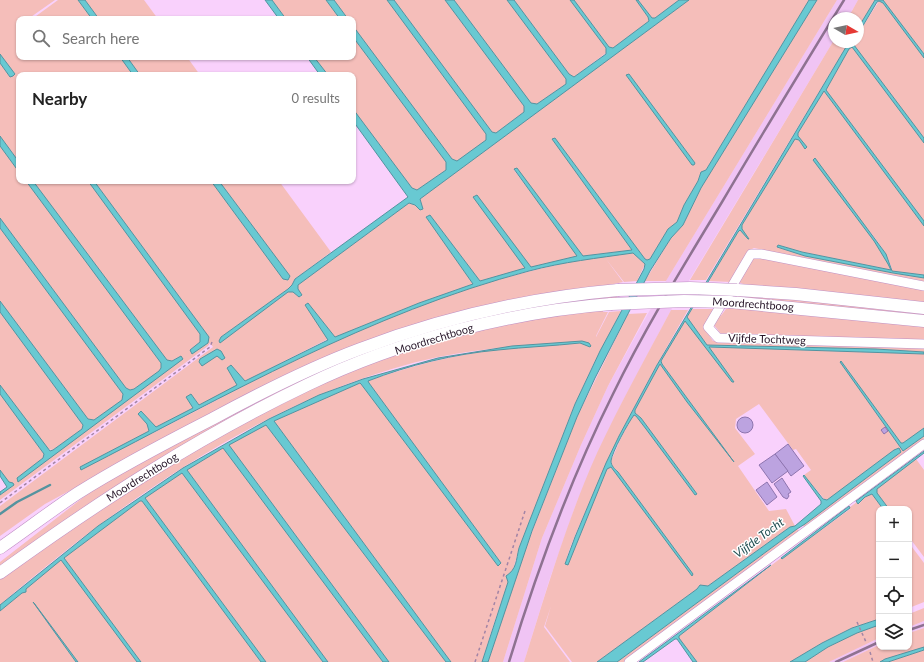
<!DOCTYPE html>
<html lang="en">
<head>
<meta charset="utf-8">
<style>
	:root { --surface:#fff; --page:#f6f6f6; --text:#222; --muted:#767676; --line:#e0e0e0 }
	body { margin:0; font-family:Lato,sans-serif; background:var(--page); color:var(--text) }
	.controls { position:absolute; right:12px; bottom:12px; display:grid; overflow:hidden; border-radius:8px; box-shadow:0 1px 3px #0004 }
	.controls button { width:36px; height:36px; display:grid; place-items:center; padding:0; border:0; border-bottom:1px solid var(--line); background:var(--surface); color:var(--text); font:20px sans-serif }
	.compass { position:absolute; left:828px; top:12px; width:36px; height:36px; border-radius:50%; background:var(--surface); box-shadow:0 1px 3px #0004; rotate:99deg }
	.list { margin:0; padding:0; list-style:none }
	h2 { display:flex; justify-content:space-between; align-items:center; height:52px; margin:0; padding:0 16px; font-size:17px }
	h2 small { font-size:13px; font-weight:400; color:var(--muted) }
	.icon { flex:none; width:22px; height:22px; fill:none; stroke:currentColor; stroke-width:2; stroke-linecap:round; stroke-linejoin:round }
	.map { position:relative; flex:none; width:924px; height:662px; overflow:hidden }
	.search { position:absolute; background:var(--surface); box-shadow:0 1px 3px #0004; left:16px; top:16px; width:340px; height:44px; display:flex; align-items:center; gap:10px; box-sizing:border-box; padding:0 14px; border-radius:8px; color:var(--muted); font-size:15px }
	.panel { position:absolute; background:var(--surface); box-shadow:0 1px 3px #0004; left:16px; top:72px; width:340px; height:112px; border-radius:8px }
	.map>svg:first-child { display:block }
	.built { fill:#f0c4f4 }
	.green { fill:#f5beba; fill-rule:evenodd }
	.water { fill:#68c9d2; stroke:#54939f }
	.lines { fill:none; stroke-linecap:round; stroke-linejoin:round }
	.stream { stroke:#54939f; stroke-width:2.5 }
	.building { fill:#bca3e0; stroke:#8d74ae }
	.minor-casing { stroke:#bf90c4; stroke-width:10 }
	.major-casing { stroke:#bf90c4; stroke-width:13 }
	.path { stroke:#a284a5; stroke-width:1.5; stroke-dasharray:3 3; stroke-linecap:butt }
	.minor { stroke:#fff; stroke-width:9 }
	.major { stroke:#fff; stroke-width:12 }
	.rail { stroke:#8e7291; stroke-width:2.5 }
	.major-bridge-casing { stroke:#bf90c4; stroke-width:13; stroke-linecap:butt }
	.major-bridge { stroke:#fff; stroke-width:12 }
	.labels { text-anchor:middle; stroke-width:3; stroke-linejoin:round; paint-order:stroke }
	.street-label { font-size:11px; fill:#261528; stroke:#fff }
	.water-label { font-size:12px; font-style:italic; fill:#245054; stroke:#fff }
</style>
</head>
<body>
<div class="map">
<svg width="924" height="662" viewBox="0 0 924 662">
	<rect width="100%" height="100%" fill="#f9d1fc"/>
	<g class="built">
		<polygon points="837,0 858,0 848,18 834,18 834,40 670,312 624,399 597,454 575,507 549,581 524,662 503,662 542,538 581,445 608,386 666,281"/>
		<polygon points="924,621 924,628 909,633 909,627"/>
		<polygon points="879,638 879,645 843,662 829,662"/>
	</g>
	<g class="green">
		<polygon points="0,0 55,0 28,19 19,19 19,57 120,57 133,75 19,75 19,82 17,82 17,85 19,87 19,162 0,136 0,63 10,77 15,74 0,54"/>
		<polygon points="58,0 78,0 92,19 32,19"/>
		<polygon points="85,0 144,0 158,19 99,19"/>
		<polygon points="272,0 326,0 340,19 286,19"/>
		<polygon points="334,0 387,0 486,134 487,140 457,161 452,159 353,26 353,19 348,19"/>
		<polygon points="394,0 445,0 524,106 524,112 496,133 492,132"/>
		<polygon points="454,0 507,0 566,79 566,84 537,104 531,104"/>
		<polygon points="514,0 570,0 606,48 606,53 574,77 569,74"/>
		<polygon points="574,0 636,0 648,17 649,21 613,48 609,47"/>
		<polygon points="638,0 679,0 655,18 652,18"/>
		<path d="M689,0H809L706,170L701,172L698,181L684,205L677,222L668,229L650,259L647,260L645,259L555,138L552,139L632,250L583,256L516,168L514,170L578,256L531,267L473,197L526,268L480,281L430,215L426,217L473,284L419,303L335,337L308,303L305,305L328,339L245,381L231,365L227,368L238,385L199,405L191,394L193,408L156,427L152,423L138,414L147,424L149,431L81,467C105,456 130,444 155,432C214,402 272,370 333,342C409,306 493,277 576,261C595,257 614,255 633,253L645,264L637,281L624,282L606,259L623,282L409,326L82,484L45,504L0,536V506L213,347L210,343L208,346L0,500V495L13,485L9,483L0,470V394L44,454L43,458L17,478L181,356L171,361L167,360L33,181H88L200,334V342L190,350L192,353L209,337L94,181H211L283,279L288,280L290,276L219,181H279L331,252L295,279L292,285L288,289L221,337L220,342L288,292H293L299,297L302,296L298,289V285L409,203L415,205L420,210L423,209L420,199ZM629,74L695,163L694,164L626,75Z"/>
		<polygon points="817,0 837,0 666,281 645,281 671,238 683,225 701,188"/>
		<polygon points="858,0 875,0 858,28 858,18 848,18"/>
		<polygon points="883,0 924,0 924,54"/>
		<polygon points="879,1 883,3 924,58 924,138 854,45 854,42 858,42 858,34"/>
		<polygon points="353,37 446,162 446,170 417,190 412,188 353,109 353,75 328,75 314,57 353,57"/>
		<polygon points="834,40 834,42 849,42 706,280 690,280"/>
		<polygon points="852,47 924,143 924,221 826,90 849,49"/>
		<polygon points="127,57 187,57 200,75 140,75"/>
		<path d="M824,91L924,226V275L892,271C889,250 861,221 847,206C862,226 882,246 891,270L802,252L778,245L777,247L805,256L893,273L924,278V283L754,248L750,250L731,282L709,281L738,232L742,229V225L795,138L799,140L805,148L804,144L798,136V133Z"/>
		<polygon points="0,146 19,172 19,181 26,181 161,363 161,368 160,371 134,389 130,390 126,388 0,218"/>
		<polygon points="0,228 123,394 122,400 94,420 88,419 0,301"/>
		<polygon points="760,258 924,289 924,303 746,285 738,282 753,259"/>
		<polygon points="735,294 924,313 924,316 733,297"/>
		<polygon points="618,295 616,299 577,302 333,368 0,567 0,562 94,489 202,429 331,365 448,324 534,305"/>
		<polygon points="737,307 924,326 924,340 722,335 713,324 723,310 720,317 726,309"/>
		<polygon points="692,309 715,309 704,328 713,341 924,346 924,352 876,349 707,345 687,317"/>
		<path d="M603,310V312H608L596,336V337L609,312L621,311L593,365L575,404L519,548C515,567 507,585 501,603C494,623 488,642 482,662H451L274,421L360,383L361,384L498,566L501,563L369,383L368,381C402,369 438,359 474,353C509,347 545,346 580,343L586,344V342C536,344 487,347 438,357C276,392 124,498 0,605V578L97,510L228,431L320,385L363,366L435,342L493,327L540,317Z"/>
		<path d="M671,310H688C652,372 619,432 591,499C582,520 571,542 565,564L568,565L607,468L611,467L693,575V574L618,472L612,466L611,461L621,438L633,415L636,416L646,429L695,495L697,494L641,418L635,413V410L660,364L687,402L734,462L662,364L661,361L685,321H686L733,382V381L708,347L924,354V428L903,444L901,443L841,361L840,362L903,451L924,436V441L804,527L803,525L901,452L899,449L894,450L829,499L825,500L804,475L811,470L796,449L793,450L759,404L736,419L735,428L755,454L738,466L769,511L786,509L795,526L790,527L708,586L700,585L697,589L597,662H572L545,626L551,606L544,627L570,662H524C546,592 567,520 597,453C620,404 646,357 671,310Z"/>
		<polygon points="0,312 83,425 82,429 53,450 48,449 0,385"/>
		<polygon points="647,313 608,386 581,445 542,538 503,662 488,662 521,560 577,417 628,314"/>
		<polygon points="266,425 446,662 389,662 229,445"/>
		<polygon points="223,448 383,662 328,662 187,470"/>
		<polygon points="916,459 924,470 924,557 909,537 909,509 889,509 877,493 876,489"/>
		<polygon points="182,473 323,662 266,662 145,498"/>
		<polygon points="872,494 883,509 879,509 879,619 852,628 822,643 790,662 697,662 679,638 679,636 781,558 782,559 850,509 850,507 857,502 859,504 865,497"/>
		<polygon points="140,500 142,501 261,662 141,662 64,558"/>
		<polygon points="797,529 799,531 625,662 617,662"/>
		<polygon points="909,543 924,563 924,602 909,608"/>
		<polygon points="61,559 137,662 78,662 33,602 76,662 0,662 0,611 22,593 25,592 26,589"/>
		<polygon points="924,608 924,621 909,627 909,614"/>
		<polygon points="879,625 879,638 829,662 805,662 828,647 857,633"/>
		<polygon points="924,628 924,647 885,659 880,662 843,662 879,645 879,647 909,647 909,633"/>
		<polygon points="924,650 924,662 888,662"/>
	</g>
	<g class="water">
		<polygon points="78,0 85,0 99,19 92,19"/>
		<polygon points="265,0 272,0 286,19 279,19"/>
		<polygon points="326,0 334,0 348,19 340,19"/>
		<polygon points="387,0 394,0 492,132 496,133 524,112 524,106 445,0 454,0 531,103 537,104 566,84 566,79 507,0 514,0 569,74 574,77 606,54 606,48 570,0 574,0 609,47 613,48 649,21 648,17 636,0 638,0 652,18 655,18 679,0 689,0 420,199 423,209 420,210 415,205 409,203 298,285 298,289 302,295 299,297 293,292 288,292 220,343 219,341 221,337 288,289 292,285 295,279 408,197 353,121 353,109 412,188 417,190 446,170 446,162 353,37 353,26 452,159 457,161 486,140 486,134"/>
		<path d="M809,0H817L701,188L683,225L671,238L650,271L595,378L577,417L532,531L488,662H482L508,582L506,576C517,569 516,560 519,548L575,404L600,351L644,269L645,264L633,253C598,258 563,262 529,271C370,313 227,395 81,470L80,467L149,431L147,424L138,414L141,411L156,427L193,408L186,397L191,394L199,405L237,385L227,368L231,365L245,381L328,340L305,305L308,303L335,337L419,303L473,284L426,217L430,215L480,281L525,268L473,197L477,195L531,267L577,256L514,169L517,168L583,256L632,250L552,139L555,138L645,259L647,260L650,259L668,229L677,222L684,205L698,181L701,172L706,170Z"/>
		<polygon points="875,0 883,0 924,54 924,58 883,3 879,1 877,2 858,34 858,28"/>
		<path d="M849,42H854V45L924,138V143L852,47L849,49L826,90L924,221V226L824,91L798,133V136L807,147L805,149L799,140L795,139L742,225V229L749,239H748L740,230L738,232L687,317L707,345L876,349L924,352V354L709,347L734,382H732L685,321L661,361L662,364L734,462L687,402L660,364L635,410V413L641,418L697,494L695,495L646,429L636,416L634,415C628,423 612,452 611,461C611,466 615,469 618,472L693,574L692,576L611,467L607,469L568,565L565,564L575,537L606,463L619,436L657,365Z"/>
		<polygon points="0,54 15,74 13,76 10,77 0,63"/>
		<polygon points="120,57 127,57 140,75 133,75"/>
		<polygon points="307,57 314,57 328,75 320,75"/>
		<polygon points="629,74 695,163 694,165 692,165 626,75"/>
		<polygon points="0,136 19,162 19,172 0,146"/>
		<polygon points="815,158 886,254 892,271 924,275 924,278 893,273 805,256 777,247 778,245 802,252 891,270 888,264 874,241 813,160"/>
		<polygon points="26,181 33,181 167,360 172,361 181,356 183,359 18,482 17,478 43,458 44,454 0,394 0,385 50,451 53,450 82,429 83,425 0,312 0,301 88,419 94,420 122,400 123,394 0,228 0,218 126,388 130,390 134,389 159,371 161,368 161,363"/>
		<polygon points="88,181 94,181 209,337 208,343 192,354 190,350 200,342 200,334"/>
		<polygon points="211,181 219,181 290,276 288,280 283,279"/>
		<path d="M582,341L589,343L591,346L590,347L580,343C553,346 525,347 498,350C454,354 409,365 368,381L369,383L501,563L498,566L361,384L360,383L274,421L451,662H446L266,425L229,445L389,662H383L223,448L187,470L328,662H323L182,473L145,498L266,662H261L142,501H140L64,558L141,662H137L61,560L26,589V592L22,593L0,611V605L98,526L183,468L269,419L319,395L363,379L438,358L512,346Z"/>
		<polygon points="217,349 221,351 225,358 222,360 217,356 202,366 199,362 200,359"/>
		<polygon points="841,361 901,443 903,443 924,428 924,436 903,451 840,362"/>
		<polygon points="899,448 901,452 805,524 797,529 617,662 597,662 697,589 700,585 708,586 790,527 795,526 821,504 821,501 803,476 804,475 823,499 827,500 894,450"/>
		<polygon points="924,451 924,453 877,489 877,493 889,509 883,509 872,494 865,497 858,504 856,501"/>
		<polygon points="0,470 9,482 13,483 14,485 0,495 0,492 7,487 0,476"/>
		<polygon points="849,506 850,508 782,559 781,558"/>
		<polygon points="771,565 679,636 679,638 697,662 693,662 677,639 675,639 643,662 639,662"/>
		<polygon points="33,602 34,603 78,662 76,662"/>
		<polygon points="879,619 879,625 857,633 828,647 805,662 790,662 822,643 852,628"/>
		<polygon points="924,647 924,650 888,662 880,662 885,659"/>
	</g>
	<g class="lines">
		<polyline class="stream" points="0,514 17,502 50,485"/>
	</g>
	<g class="building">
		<circle cx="745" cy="425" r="8"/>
		<polygon points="885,427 888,431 884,434 881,430"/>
		<polygon points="788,444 804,466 791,476 775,454"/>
		<polygon points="775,454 788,471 772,483 759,465"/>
		<polygon points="782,478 791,492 788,494 789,496 787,499 783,497 774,484"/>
		<polygon points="767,482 777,497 767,505 756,490"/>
	</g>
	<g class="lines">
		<defs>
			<g id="minor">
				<polyline points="924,286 761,254 751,254 708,327 718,338 924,344"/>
				<polyline points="629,662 924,444"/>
			</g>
			<g id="major">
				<polyline points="737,290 796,294 924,308"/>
				<polyline points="730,302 924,321"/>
				<path d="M0,548C26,530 52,510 78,493C121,466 167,442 212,419C260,393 309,368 360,349C445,317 528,298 618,290"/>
				<path d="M0,573C98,502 198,437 307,385C400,340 510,312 611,304"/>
			</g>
		</defs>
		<use href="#minor" class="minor-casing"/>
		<use href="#major" class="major-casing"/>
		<g class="path">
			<polyline points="0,503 210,347 212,342"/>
			<polyline points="857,622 866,642"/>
			<polyline points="870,652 873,662"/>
			<polyline points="475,662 525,511"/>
		</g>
		<use href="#minor" class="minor"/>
		<use href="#major" class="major"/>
		<g class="rail">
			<polyline points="909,630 924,625"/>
			<path d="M509,662C537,570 570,480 613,394C645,328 684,265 722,202C762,134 803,67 844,0"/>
			<polyline points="836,662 879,642"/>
		</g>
		<defs>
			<g id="major-bridge">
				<polyline points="618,290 690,288 737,290"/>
				<polyline points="611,304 684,301 730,302"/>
			</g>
		</defs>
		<use href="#major-bridge" class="major-bridge-casing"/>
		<use href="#major-bridge" class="major-bridge"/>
	</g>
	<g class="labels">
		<g class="street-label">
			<text transform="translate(753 304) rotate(4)" y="4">Moordrechtboog</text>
			<text transform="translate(434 339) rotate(-17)" y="4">Moordrechtboog</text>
			<text transform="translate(767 339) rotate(2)" y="4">Vijfde Tochtweg</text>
			<text transform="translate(142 477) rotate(-32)" y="4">Moordrechtboog</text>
		</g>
		<g class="water-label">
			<text transform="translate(759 538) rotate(-36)" y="4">Vijfde Tocht</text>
		</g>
	</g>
</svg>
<div class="controls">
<button>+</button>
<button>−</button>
<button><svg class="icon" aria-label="locate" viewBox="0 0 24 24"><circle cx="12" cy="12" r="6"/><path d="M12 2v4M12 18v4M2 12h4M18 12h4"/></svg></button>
<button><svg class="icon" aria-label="layers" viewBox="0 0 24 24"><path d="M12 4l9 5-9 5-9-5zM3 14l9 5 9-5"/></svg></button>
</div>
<svg class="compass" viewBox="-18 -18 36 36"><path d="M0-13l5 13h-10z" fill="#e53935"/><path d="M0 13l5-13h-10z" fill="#767676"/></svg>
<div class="search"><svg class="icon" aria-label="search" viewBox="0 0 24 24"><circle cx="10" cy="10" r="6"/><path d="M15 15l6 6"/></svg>Search here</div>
<section class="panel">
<h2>Nearby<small>0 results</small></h2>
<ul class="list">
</ul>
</section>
</div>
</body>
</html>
